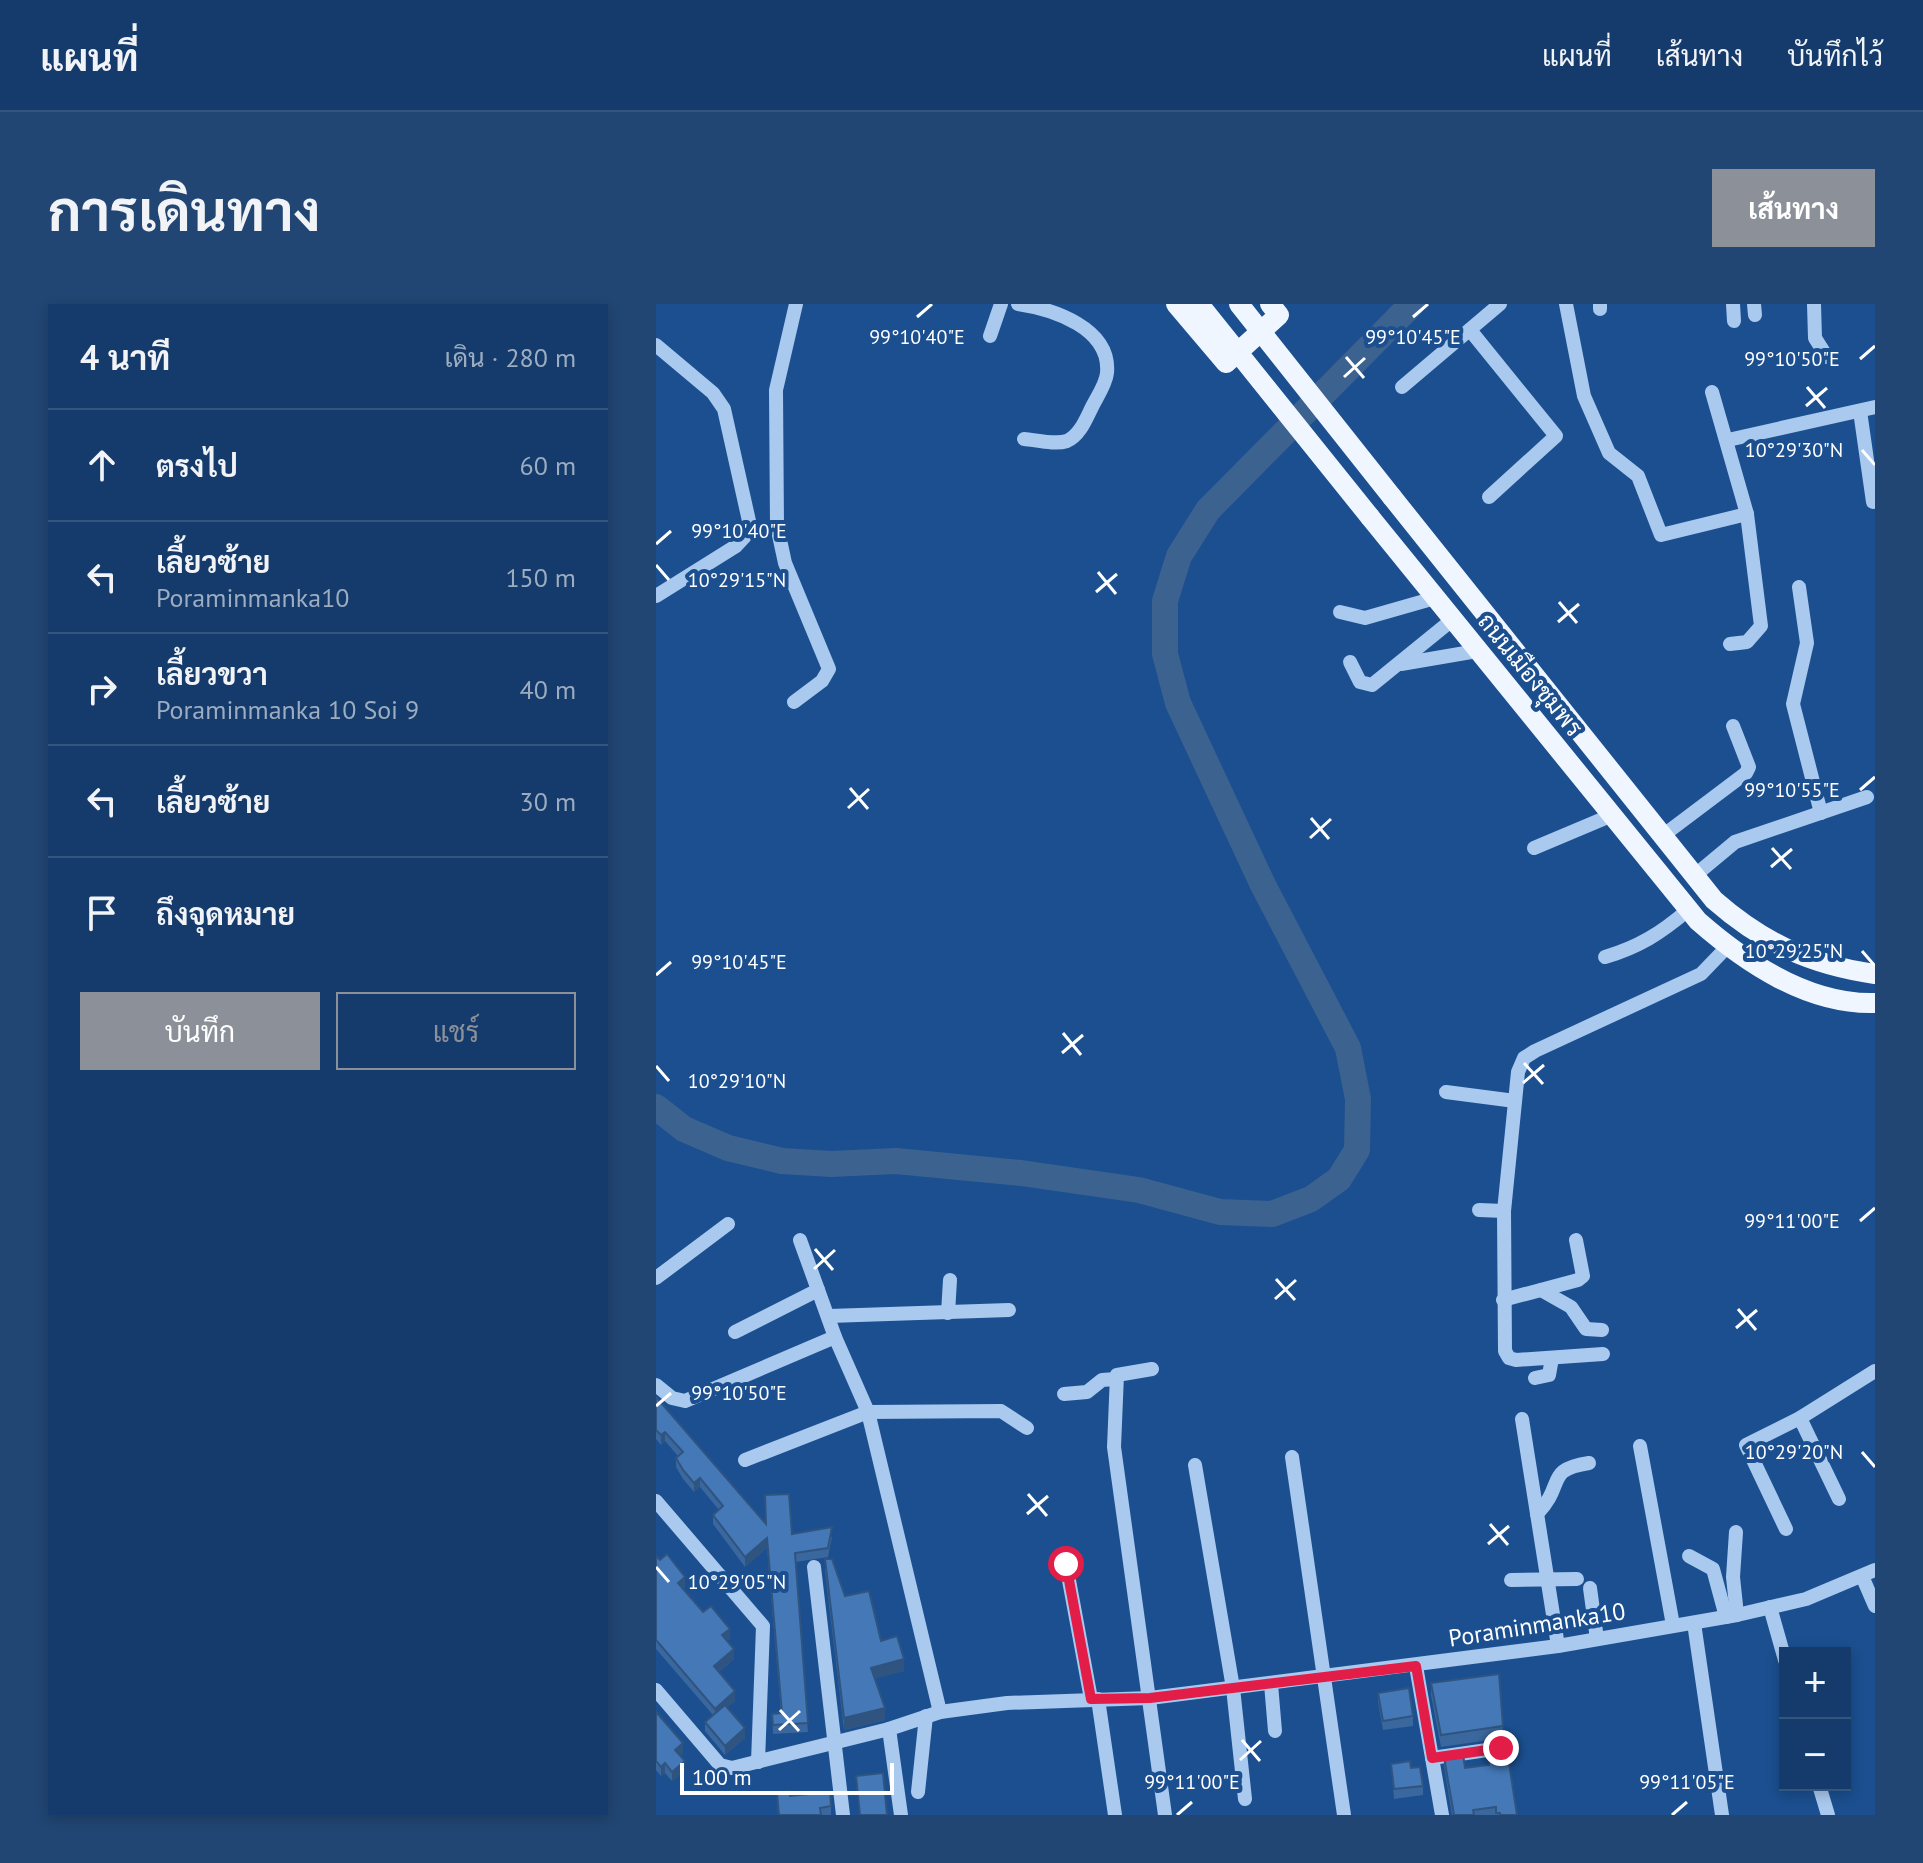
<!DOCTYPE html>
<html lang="th">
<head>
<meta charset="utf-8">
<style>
	:root { --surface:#143b6b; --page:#214673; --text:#f1f3f6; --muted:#9dadc1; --line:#33557e; --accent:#8c9099 }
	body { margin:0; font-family:"PT Sans",Sarabun,sans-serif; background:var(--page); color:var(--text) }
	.controls { position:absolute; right:24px; bottom:24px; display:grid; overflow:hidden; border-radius:0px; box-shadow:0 4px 12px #0003 }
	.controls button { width:72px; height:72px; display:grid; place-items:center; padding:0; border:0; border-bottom:2px solid var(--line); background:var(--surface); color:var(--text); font:40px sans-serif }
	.scale { position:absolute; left:24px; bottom:20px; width:214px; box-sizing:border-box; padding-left:8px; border:4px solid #fff; border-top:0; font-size:22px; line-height:28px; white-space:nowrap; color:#fff; -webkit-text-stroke:6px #1b4f8f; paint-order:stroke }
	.stop { position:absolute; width:24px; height:24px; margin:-18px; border:6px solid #e11d48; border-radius:50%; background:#fff }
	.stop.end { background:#e11d48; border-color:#fff; box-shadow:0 2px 8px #0008 }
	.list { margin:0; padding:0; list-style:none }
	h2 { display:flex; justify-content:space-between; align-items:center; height:104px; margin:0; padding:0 32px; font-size:34px }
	h2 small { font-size:26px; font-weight:400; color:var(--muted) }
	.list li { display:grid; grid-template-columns:52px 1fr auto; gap:24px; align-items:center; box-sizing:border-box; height:112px; padding:0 32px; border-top:2px solid var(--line) }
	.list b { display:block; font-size:30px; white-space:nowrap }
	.list p { margin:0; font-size:26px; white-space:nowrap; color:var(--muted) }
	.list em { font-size:26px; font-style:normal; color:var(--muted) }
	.actions { display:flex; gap:16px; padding:24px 32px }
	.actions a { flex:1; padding:18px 0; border:2px solid var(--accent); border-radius:0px; text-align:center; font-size:28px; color:var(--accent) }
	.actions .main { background:var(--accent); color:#fff }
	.icon { flex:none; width:44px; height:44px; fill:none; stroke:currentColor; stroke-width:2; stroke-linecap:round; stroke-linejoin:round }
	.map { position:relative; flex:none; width:1219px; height:1511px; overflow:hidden; border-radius:0px }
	header { display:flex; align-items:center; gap:48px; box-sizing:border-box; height:112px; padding:0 40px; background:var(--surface); border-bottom:2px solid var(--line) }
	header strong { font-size:38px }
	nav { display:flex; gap:44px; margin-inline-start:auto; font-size:28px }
	.intro { display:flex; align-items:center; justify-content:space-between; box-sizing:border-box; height:192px; padding:0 48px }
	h1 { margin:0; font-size:56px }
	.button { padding:20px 36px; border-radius:0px; background:var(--accent); color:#fff; font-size:28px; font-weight:700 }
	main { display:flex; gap:48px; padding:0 48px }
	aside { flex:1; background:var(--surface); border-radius:0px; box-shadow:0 4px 12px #0003 }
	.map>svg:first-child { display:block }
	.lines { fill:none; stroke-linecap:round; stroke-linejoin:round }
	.river { stroke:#3c6290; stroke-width:26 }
	.minor { stroke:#a9c9ee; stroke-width:14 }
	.major { stroke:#f0f6ff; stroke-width:20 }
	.major-bridge { stroke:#f0f6ff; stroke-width:20 }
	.wall { fill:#3a679d }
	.shaded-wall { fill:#305480 }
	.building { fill:#4478b7; stroke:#305480; stroke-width:2 }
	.route { stroke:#e11d48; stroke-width:10 }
	.ticks { fill:none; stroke:#fff; stroke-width:3 }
	.labels { text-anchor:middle; stroke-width:8; stroke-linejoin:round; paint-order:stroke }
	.street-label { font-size:24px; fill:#fff; stroke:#1b4f8f }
	.ticks-label { font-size:20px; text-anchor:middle; fill:#fff; stroke:#1b4f8f; stroke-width:8; stroke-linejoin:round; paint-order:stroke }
</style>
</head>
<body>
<header>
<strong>แผนที่</strong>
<nav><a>แผนที่</a><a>เส้นทาง</a><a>บันทึกไว้</a></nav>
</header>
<div class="intro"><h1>การเดินทาง</h1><a class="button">เส้นทาง</a></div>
<main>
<aside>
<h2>4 นาที<small>เดิน · 280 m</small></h2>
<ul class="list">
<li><svg class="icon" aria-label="ahead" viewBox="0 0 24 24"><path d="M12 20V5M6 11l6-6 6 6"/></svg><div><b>ตรงไป</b></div><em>60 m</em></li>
<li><svg class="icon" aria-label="left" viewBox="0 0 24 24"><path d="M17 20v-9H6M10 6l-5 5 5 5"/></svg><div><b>เลี้ยวซ้าย</b><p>Poraminmanka10</p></div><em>150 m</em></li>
<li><svg class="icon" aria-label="right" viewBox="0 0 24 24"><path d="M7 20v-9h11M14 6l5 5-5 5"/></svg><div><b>เลี้ยวขวา</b><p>Poraminmanka 10 Soi 9</p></div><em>40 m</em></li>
<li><svg class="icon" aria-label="left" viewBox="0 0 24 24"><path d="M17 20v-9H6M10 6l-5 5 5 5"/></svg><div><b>เลี้ยวซ้าย</b></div><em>30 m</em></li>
<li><svg class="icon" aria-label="arrive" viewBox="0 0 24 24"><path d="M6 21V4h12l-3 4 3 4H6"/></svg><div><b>ถึงจุดหมาย</b></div></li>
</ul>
<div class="actions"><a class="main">บันทึก</a><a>แชร์</a></div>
</aside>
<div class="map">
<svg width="1219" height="1511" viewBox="0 0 1219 1511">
	<rect width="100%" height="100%" fill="#1b4f8f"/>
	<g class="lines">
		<polyline class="river" points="0,803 28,825 72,844 126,857 175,860 240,857 365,869 483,886 564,908 616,910 655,895 683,875 701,846 702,795 692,744 607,581 522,399 509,350 509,297 523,252 552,206 756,0"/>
		<g class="minor">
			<path d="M362,0C397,5 455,24 451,69C450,80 441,93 436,103C430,115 424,131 411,137C399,141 380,136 368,135"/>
			<polyline points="910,0 928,92 953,149 982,172 1005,231 1091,210"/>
			<polyline points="944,0 944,5"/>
			<polyline points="1077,0 1078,17"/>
			<polyline points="1098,0 1099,11"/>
			<polyline points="1158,0 1159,34 1171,53"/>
			<polyline points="814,26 900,132 833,193"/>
			<polyline points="334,32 345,0"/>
			<polyline points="0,41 57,89 68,105 93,217 92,229 80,242 0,292"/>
			<polyline points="746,83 844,0"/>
			<polyline points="1056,88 1091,210 1105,322 1091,338 1074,340"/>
			<polyline points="1204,107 1217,198"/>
			<polyline points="1072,136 1219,103"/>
			<polyline points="1143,283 1151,339 1137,400 1165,509"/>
			<polyline points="684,308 709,314 779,294"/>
			<polyline points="694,358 704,378 716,381 796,316"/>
			<polyline points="745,360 821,347"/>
			<polyline points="138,398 166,377 173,365 129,259 121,222 120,86 140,0"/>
			<polyline points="1005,533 1090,469 1093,463 1077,422"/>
			<polyline points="878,544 954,512"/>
			<polyline points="1037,573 1079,538 1211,493"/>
			<path d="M949,653C983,643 1005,629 1032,606"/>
			<polyline points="790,788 859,797"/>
			<polyline points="823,906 848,907"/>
			<polyline points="144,936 179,1033 212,1108 284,1408"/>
			<polyline points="0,974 72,920"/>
			<polyline points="885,986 915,1003 930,1025 946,1026"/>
			<polyline points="847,996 922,976 927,972 920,936"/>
			<polyline points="292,1009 294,976"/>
			<polyline points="173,1012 353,1006"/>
			<polyline points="79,1028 162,986"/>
			<polyline points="947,1050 860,1056 853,1054 849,1047 848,907 862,768 868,754 879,747 1045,670 1071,643"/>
			<polyline points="496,1065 461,1071 458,1143 509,1511"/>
			<polyline points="879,1074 893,1071 896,1054"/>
			<polyline points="0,1081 16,1094 29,1097 179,1033"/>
			<polyline points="408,1090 431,1088 446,1076 460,1075"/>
			<polyline points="1144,1114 1183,1195"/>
			<polyline points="866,1115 902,1342"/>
			<polyline points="984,1142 1017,1321"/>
			<polyline points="636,1153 688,1511"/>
			<polyline points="89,1156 212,1108 345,1107 371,1124"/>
			<polyline points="539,1161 577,1384 589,1495"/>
			<polyline points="0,1197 107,1322 102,1458"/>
			<path d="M881,1210C910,1180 888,1166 933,1159"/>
			<polyline points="1130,1225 1090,1141 1144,1114 1219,1067"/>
			<polyline points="1080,1228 1077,1273 1081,1311"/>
			<polyline points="1033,1252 1057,1265 1070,1313"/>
			<polyline points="410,1260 435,1395"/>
			<polyline points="158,1263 187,1511"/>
			<polyline points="1206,1272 1219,1302"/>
			<polyline points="855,1276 921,1275"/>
			<polyline points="934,1284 941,1335"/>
			<polyline points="1114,1303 1129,1356"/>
			<polyline points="1038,1319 1066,1511"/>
			<polyline points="760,1362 786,1511"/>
			<polyline points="615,1380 619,1427"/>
			<polyline points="0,1386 64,1461 76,1464 233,1425"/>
			<polyline points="442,1395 459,1511"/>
			<polyline points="776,1454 845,1444"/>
			<polyline points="1163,1481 1172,1511"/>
			<polyline points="262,1488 270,1412"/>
			<polyline points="245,1511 233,1425 284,1408 351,1399 494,1394 902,1342 1081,1311 1150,1295 1219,1266"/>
		</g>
		<g class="major">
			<polyline points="520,0 570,59 623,11 614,0"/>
			<path d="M736,193L1058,596C1107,639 1155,661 1219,670"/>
			<path d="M714,213L1042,617C1090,659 1152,701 1219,699"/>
		</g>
		<g class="major-bridge">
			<polyline points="543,0 714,213"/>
			<polyline points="583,0 736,193"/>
		</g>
	</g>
	<g class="wall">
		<polygon points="0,1093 110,1220 136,1230 176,1233 172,1253 140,1258 152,1428 117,1430 116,1410 125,1409 111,1244 89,1263 57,1220 57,1211 63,1206 44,1183 38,1188 27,1175 20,1163 20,1154 22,1152 9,1137 5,1141 0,1135"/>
		<polygon points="0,1252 29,1282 27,1284 47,1308 74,1335 71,1337 78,1355 63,1368 79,1397 71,1403 89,1434 69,1451 49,1427 49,1418 57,1411 0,1345"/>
		<polygon points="169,1255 189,1292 248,1367 219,1374 229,1416 188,1426 169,1267"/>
		<polygon points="775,1379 847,1422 847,1434 785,1443 775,1391"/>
		<polygon points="722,1389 757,1412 757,1422 727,1426 722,1398"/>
		<polygon points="0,1408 27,1449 24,1451 29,1466 16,1477 9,1469 5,1472 0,1466"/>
		<polygon points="788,1453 809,1464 832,1461 832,1455 861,1511 796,1511 788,1462"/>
		<polygon points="735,1460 755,1464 767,1482 767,1491 738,1495"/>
		<polygon points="121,1489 175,1502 175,1511 122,1511"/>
	</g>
	<g class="shaded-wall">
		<polygon points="9,1128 9,1137 5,1141 5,1131"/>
		<polygon points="44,1174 44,1183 38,1188 38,1179"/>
		<polygon points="111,1234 111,1244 89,1263 89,1253"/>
		<polygon points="29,1273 29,1282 22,1288 22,1279"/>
		<polygon points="74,1325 74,1335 66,1340 66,1331"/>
		<polygon points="78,1345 78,1355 58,1372 58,1362"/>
		<polygon points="248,1355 248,1367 215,1376 215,1364"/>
		<polygon points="79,1387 79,1397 59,1414 59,1405"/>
		<polygon points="229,1404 229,1416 188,1426 188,1414"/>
		<polygon points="89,1424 89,1434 69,1451 69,1442"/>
		<polygon points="27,1439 27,1449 19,1455 19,1446"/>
		<polygon points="29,1457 29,1466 16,1477 16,1468"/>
		<polygon points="9,1459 9,1469 5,1472 5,1463"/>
	</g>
	<g class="building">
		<polygon points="0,1093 110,1220 109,1191 133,1190 136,1230 176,1223 172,1244 139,1249 152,1419 117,1421 116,1410 126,1409 111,1234 89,1253 57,1211 67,1202 44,1174 38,1179 27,1166 20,1154 27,1148 9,1128 5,1131 0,1126"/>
		<polygon points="11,1250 29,1273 22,1279 47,1308 55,1302 74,1325 66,1331 78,1345 58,1362 79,1387 59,1405 0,1336 0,1252 4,1256"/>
		<polygon points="169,1255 176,1255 189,1292 213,1287 225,1337 241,1332 248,1355 215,1364 229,1404 188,1414"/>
		<polygon points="843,1370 847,1422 785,1431 775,1379"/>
		<polygon points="753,1384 757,1412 727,1417 722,1389"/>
		<polygon points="69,1401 89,1424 69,1442 49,1418"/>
		<polygon points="0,1408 27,1439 19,1446 29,1457 16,1468 9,1459 5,1463 0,1457"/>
		<polygon points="807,1450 809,1464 833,1461 832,1455 852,1453 861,1511 844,1511 844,1509 840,1509 840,1503 817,1506 818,1511 798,1511 788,1453"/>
		<polygon points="754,1457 755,1464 764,1463 767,1482 738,1485 735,1460"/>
		<polygon points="227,1469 231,1511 204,1511 200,1472"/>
		<polygon points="134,1487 134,1492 174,1488 175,1502 164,1504 165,1511 123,1511 121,1489"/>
	</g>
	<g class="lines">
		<polyline class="route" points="410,1260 435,1395 494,1394 760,1362 776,1454 845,1444"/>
	</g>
	<path class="ticks" d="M261,13L276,0M757,13L772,0M690,53L708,74M1204,55L1219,42M688,73L709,54M1151,83L1169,104M1150,102L1171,84M1206,146L1219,161M0,240L15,227M0,261L13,276M442,268L460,290M440,288L461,270M903,298L921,319M902,318L923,300M194,484L212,505M1204,486L1219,473M192,504L213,485M655,514L673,535M654,534L675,515M1116,544L1135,565M1115,563L1136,545M1206,647L1219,662M0,671L15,658M407,729L425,751M406,749L427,731M868,759L887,780M0,762L13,777M867,779L888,761M1204,917L1219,904M159,945L177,966M158,965L179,946M620,975L639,996M619,995L640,976M1082,1005L1100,1026M1080,1024L1101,1006M0,1102L15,1089M1206,1148L1219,1163M372,1190L391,1212M371,1210L392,1192M834,1220L852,1241M832,1240L853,1222M0,1263L13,1278M124,1406L143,1427M123,1426L144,1407M586,1436L604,1457M584,1456L605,1437M521,1511L536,1498M1016,1511L1031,1498"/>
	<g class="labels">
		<g class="street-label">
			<text transform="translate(874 371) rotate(51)" y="8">ถนนเมืองชุมพร</text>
			<text transform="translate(881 1321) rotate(-9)" y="8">Poraminmanka10</text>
		</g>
	</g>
	<g class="ticks-label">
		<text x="261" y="40">99°10'40"E</text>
		<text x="757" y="40">99°10'45"E</text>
		<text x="1136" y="62">99°10'50"E</text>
		<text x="1138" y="153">10°29'30"N</text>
		<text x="83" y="234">99°10'40"E</text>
		<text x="81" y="283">10°29'15"N</text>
		<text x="1136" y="493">99°10'55"E</text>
		<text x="1138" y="654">10°29'25"N</text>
		<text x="83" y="665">99°10'45"E</text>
		<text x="81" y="784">10°29'10"N</text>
		<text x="1136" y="924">99°11'00"E</text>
		<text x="83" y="1096">99°10'50"E</text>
		<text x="1138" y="1155">10°29'20"N</text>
		<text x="81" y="1285">10°29'05"N</text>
		<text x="536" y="1485">99°11'00"E</text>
		<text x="1031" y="1485">99°11'05"E</text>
	</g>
</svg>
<div class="controls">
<button>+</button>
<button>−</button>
</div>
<div class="scale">100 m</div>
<div class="stop" style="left:410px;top:1260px"></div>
<div class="stop end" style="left:845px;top:1444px"></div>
</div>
</main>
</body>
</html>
